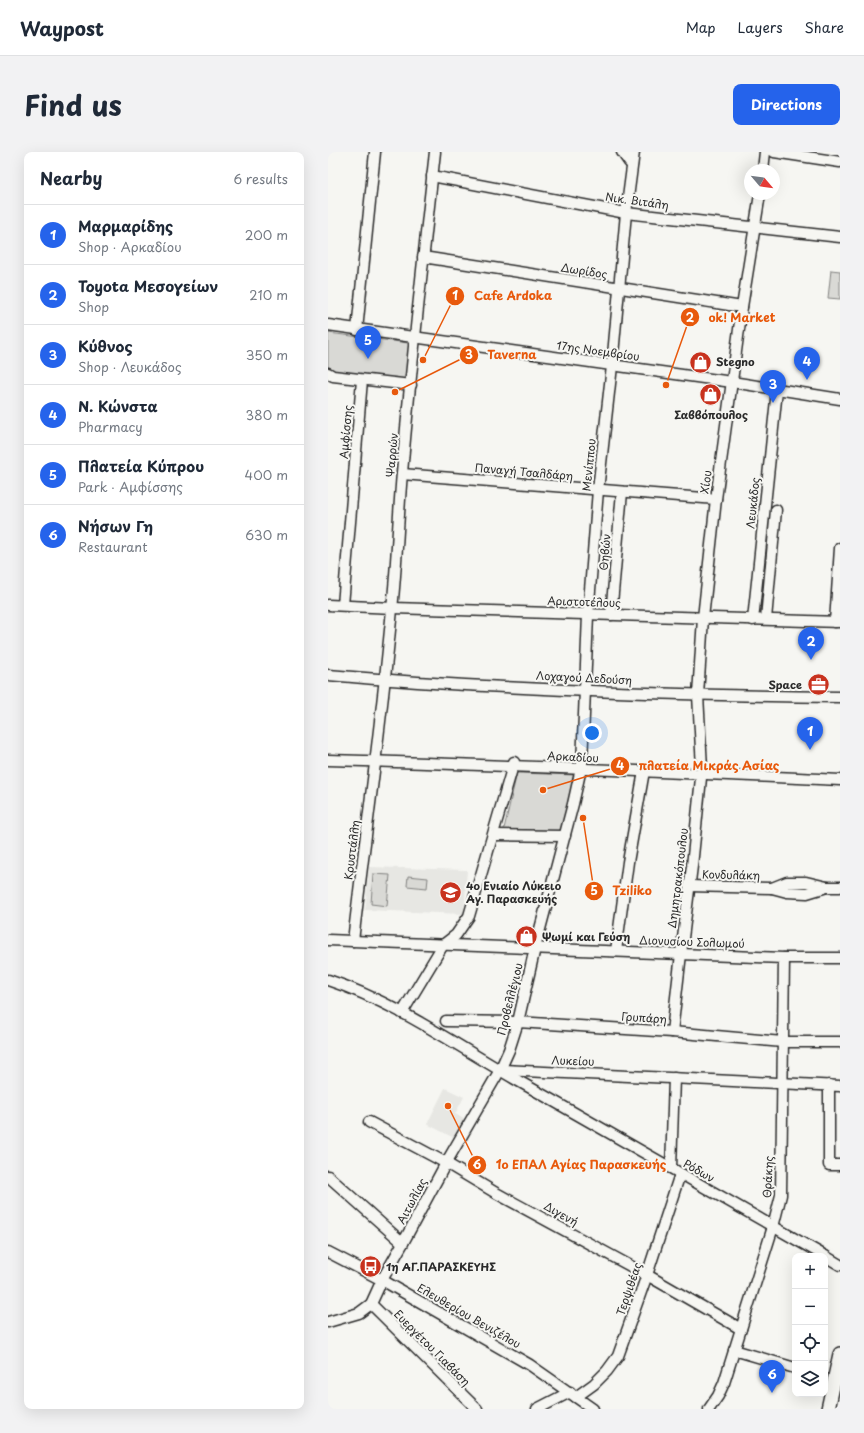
<!DOCTYPE html>
<html lang="en">
<head>
<meta charset="utf-8">
<style>
	:root { --surface:#fff; --page:#f2f2f3; --text:#1f2937; --muted:#747a83; --line:#e0e1e3; --accent:#2563eb }
	body { margin:0; font-family:"Playpen Sans",sans-serif; background:var(--page); color:var(--text) }
	.controls { position:absolute; right:12px; bottom:12px; display:grid; overflow:hidden; border-radius:8px; box-shadow:0 4px 16px #0002 }
	.controls button { width:36px; height:36px; display:grid; place-items:center; padding:0; border:0; border-bottom:1px solid var(--line); background:var(--surface); color:var(--text); font:20px sans-serif }
	.compass { position:absolute; left:416px; top:12px; width:36px; height:36px; border-radius:50%; background:var(--surface); box-shadow:0 4px 16px #0002; rotate:119deg }
	.you { position:absolute; left:264px; top:581px; width:14px; height:14px; margin:-10px; border:3px solid #fff; border-radius:50%; background:#1a73e8; box-shadow:0 0 0 6px #1a73e833 }
	.badge { display:grid; place-items:center; width:26px; height:26px; border-radius:50%; background:var(--accent); color:#fff; font-size:13px; font-weight:700 }
	.pin { position:absolute; translate:-50% -33px; filter:drop-shadow(0 1px 2px #0008) }
	.pin::after { content:''; position:absolute; top:21px; width:14px; height:12px; background:inherit; clip-path:polygon(0 0,100% 0,50% 100%) }
	.list { margin:0; padding:0; list-style:none }
	h2 { display:flex; justify-content:space-between; align-items:center; height:52px; margin:0; padding:0 16px; font-size:17px }
	h2 small { font-size:13px; font-weight:400; color:var(--muted) }
	.list li { display:grid; grid-template-columns:26px 1fr auto; gap:12px; align-items:center; box-sizing:border-box; height:60px; padding:0 16px; border-top:1px solid var(--line) }
	.list b { display:block; font-size:15px; white-space:nowrap }
	.list p { margin:0; font-size:13px; white-space:nowrap; color:var(--muted) }
	.list em { font-size:13px; font-style:normal; color:var(--muted) }
	.icon { flex:none; width:22px; height:22px; fill:none; stroke:currentColor; stroke-width:2; stroke-linecap:round; stroke-linejoin:round }
	.map { position:relative; flex:none; width:512px; height:1257px; overflow:hidden; border-radius:8px }
	header { display:flex; align-items:center; gap:24px; box-sizing:border-box; height:56px; padding:0 20px; background:var(--surface); border-bottom:1px solid var(--line) }
	header strong { font-size:19px }
	nav { display:flex; gap:22px; margin-inline-start:auto; font-size:14px }
	.intro { display:flex; align-items:center; justify-content:space-between; box-sizing:border-box; height:96px; padding:0 24px }
	h1 { margin:0; font-size:28px }
	.button { padding:10px 18px; border-radius:8px; background:var(--accent); color:#fff; font-size:14px; font-weight:700 }
	main { display:flex; gap:24px; padding:0 24px }
	aside { flex:1; background:var(--surface); border-radius:8px; box-shadow:0 4px 16px #0002 }
	.map>svg:first-child { display:block }
	.built { fill:#e7e7e3 }
	.green { fill:#d9d9d5; stroke:#828280 }
	.lines { fill:none; stroke-linecap:round; stroke-linejoin:round }
	.minor-casing { stroke:#2b2b2b; stroke-width:13 }
	.major-casing { stroke:#2b2b2b; stroke-width:16 }
	.minor { stroke:#f6f6f2; stroke-width:10 }
	.major { stroke:#f6f6f2; stroke-width:13 }
	.labels { text-anchor:middle; stroke-width:4; stroke-linejoin:round; paint-order:stroke }
	.street-label { font-size:11px; fill:#2b2b2b; stroke:#f6f6f2 }
	.poi-label { font-size:11px; font-weight:bold; fill:#2b2b2b; stroke:#f6f6f2; text-anchor:start }
	.leader { fill:none; stroke:#e8590c; stroke-width:1.5 }
	.callout-dot { fill:#e8590c; stroke:#f6f6f2; stroke-width:1.5 }
	.mark-label { font-size:12px; text-anchor:middle; font-weight:bold; fill:#fff }
	.callout-label { font-size:12px; text-anchor:middle; font-weight:bold; fill:#e8590c; stroke:#f6f6f2; stroke-width:4; stroke-linejoin:round; paint-order:stroke }
</style>
</head>
<body>
<header>
<strong>Waypost</strong>
<nav><a>Map</a><a>Layers</a><a>Share</a></nav>
</header>
<div class="intro"><h1>Find us</h1><a class="button">Directions</a></div>
<main>
<aside>
<h2>Nearby<small>6 results</small></h2>
<ul class="list">
<li><span class="badge">1</span><div><b>Μαρμαρίδης</b><p>Shop · Αρκαδίου</p></div><em>200 m</em></li>
<li><span class="badge">2</span><div><b>Toyota Μεσογείων</b><p>Shop</p></div><em>210 m</em></li>
<li><span class="badge">3</span><div><b>Κύθνος</b><p>Shop · Λευκάδος</p></div><em>350 m</em></li>
<li><span class="badge">4</span><div><b>Ν. Κώνστα</b><p>Pharmacy</p></div><em>380 m</em></li>
<li><span class="badge">5</span><div><b>Πλατεία Κύπρου</b><p>Park · Αμφίσσης</p></div><em>400 m</em></li>
<li><span class="badge">6</span><div><b>Νήσων Γη</b><p>Restaurant</p></div><em>630 m</em></li>
</ul>
</aside>
<div class="map">
<svg width="512" height="1257" viewBox="0 0 512 1257">
	<rect width="100%" height="100%" fill="#f6f6f2"/>
	<filter id="ink" filterUnits="userSpaceOnUse"><feTurbulence type="fractalNoise" baseFrequency=".025" numOctaves="2"/><feDisplacementMap in="SourceGraphic" scale="8" xChannelSelector="R" yChannelSelector="G"/><feConvolveMatrix kernelMatrix="1 2 1 2 8 2 1 2 1" color-interpolation-filters="sRGB"/></filter>
	<g filter="url(#ink)">
		<g class="built">
			<polygon points="41,715 139,718 136,762 37,758"/>
			<polygon points="117,936 136,945 127,962 138,968 128,987 99,972"/>
		</g>
		<g class="green">
			<polygon points="503,118 512,119 512,147 500,146"/>
			<polygon points="0,181 80,191 81,196 78,225 76,227 4,221 0,218"/>
			<polygon points="189,621 248,623 235,681 175,681"/>
			<polygon points="45,722 62,723 59,754 43,752"/>
			<polygon points="80,724 100,726 99,736 79,734"/>
		</g>
		<g class="lines">
			<defs>
				<g id="minor">
					<polyline points="294,0 301,10 304,13"/>
					<polyline points="446,0 512,10"/>
					<polyline points="435,18 437,0"/>
					<polyline points="104,24 298,61 512,85"/>
					<polyline points="95,105 414,155"/>
					<polyline points="0,173 404,230 512,247"/>
					<polyline points="29,178 47,0"/>
					<polyline points="0,221 5,224 83,233"/>
					<polyline points="74,322 388,347"/>
					<polyline points="0,453 65,456 512,470"/>
					<polyline points="15,453 34,228"/>
					<polyline points="283,463 294,340"/>
					<polyline points="438,467 448,358"/>
					<polyline points="425,468 449,238"/>
					<polyline points="507,470 512,396"/>
					<path d="M0,523C170,538 341,543 512,545"/>
					<path d="M0,608C171,613 341,620 512,628"/>
					<polyline points="166,683 237,684"/>
					<polyline points="361,734 444,736 459,740 479,741 499,735"/>
					<polyline points="444,736 459,730 478,730 499,735 512,735"/>
					<polyline points="0,788 456,806 512,806"/>
					<path d="M25,789C38,678 54,568 64,457C69,412 70,366 74,321C83,214 95,107 107,0"/>
					<polyline points="288,799 300,710 316,619"/>
					<path d="M0,828C67,850 126,892 187,927C290,986 393,1045 497,1104"/>
					<polyline points="74,861 115,793 128,783 141,764 186,610"/>
					<polyline points="118,869 190,870 344,880 455,890 512,890"/>
					<polyline points="344,880 353,802 364,714 374,616 370,543 375,466 388,347 414,155 432,42"/>
					<polyline points="174,918 512,934"/>
					<polyline points="501,933 501,1013 512,1013"/>
					<polyline points="41,970 118,1011 168,1041 319,1123 413,1177"/>
					<polyline points="343,1016 346,926"/>
					<polyline points="0,1024 75,1091"/>
					<polyline points="0,1100 54,1128 202,1213 265,1257"/>
					<polyline points="497,1104 512,1113"/>
					<polyline points="43,1152 149,1257"/>
					<polyline points="0,1170 31,1161 43,1152 54,1128 75,1091 118,1011 172,918 181,898 190,870 207,796 245,652 254,612 260,463 270,338 284,214 298,61 306,0"/>
					<polyline points="406,1198 467,1216"/>
					<polyline points="248,1245 266,1232 279,1219 290,1204 319,1123 352,1022"/>
					<polyline points="209,1257 242,1240"/>
					<polyline points="381,1257 390,1244 396,1231 445,1075 453,1043 456,806"/>
				</g>
				<polyline id="major" points="500,1257 512,1202"/>
			</defs>
			<use href="#minor" class="minor-casing"/>
			<use href="#major" class="major-casing"/>
			<use href="#minor" class="minor"/>
			<use href="#major" class="major"/>
		</g>
	</g>
	<defs>
		<symbol id="shop-disc" viewBox="-11 -11 22 22"><circle r="9.5" fill="#c8321e" stroke="#f6f6f2"/><path d="M-5-2.5h2.3a2.7 3.5 0 0 1 5.4 0H5L5.5 6h-11ZM-1.5-2.5h3a1.5 2.3 0 0 0-3 0Z" fill="#fff"/></symbol>
		<symbol id="office-disc" viewBox="-11 -11 22 22"><circle r="9.5" fill="#c8321e" stroke="#f6f6f2"/><path d="M-6-3h4V-5.5h4V-3h4V5H-6ZM-1-4.5V-3h2v-1.5ZM-6 0V1H6V0Z" fill="#fff"/></symbol>
		<symbol id="school-disc" viewBox="-11 -11 22 22"><circle r="9.5" fill="#c8321e" stroke="#f6f6f2"/><path d="M0-5L7-2L0 1L-7-2ZM-4 1L0 2.5L4 1V4Q0 6-4 4Z" fill="#fff"/></symbol>
		<symbol id="bus-disc" viewBox="-11 -11 22 22"><circle r="9.5" fill="#c8321e" stroke="#f6f6f2"/><path d="M-5-6H5V4H4V6H2V4H-2V6H-4V4H-5ZM-3.5-4V0h7V-4ZM-3.5 1.2v1.5H-2V1.2ZM2 1.2v1.5H3.5V1.2Z" fill="#fff"/></symbol>
	</defs>
	<g fill-rule="evenodd">
		<use href="#shop-disc" x="360" y="198" width="25" height="25"/>
		<use href="#shop-disc" x="370" y="230" width="25" height="25"/>
		<use href="#office-disc" x="478" y="520" width="25" height="25"/>
		<use href="#school-disc" x="110" y="728" width="25" height="25"/>
		<use href="#shop-disc" x="186" y="772" width="25" height="25"/>
		<use href="#bus-disc" x="30" y="1102" width="25" height="25"/>
	</g>
	<g class="labels">
		<g class="street-label">
			<text transform="translate(309 49) rotate(8)" y="4">Νικ. Βιτάλη</text>
			<text transform="translate(256 119) rotate(9)" y="4">Δωρίδος</text>
			<text transform="translate(270 199) rotate(8)" y="4">17ης Νοεμβρίου</text>
			<text transform="translate(18 280) rotate(-85)" y="4">Αμφίσσης</text>
			<text transform="translate(64 303) rotate(-85)" y="4">Ψαρρών</text>
			<text transform="translate(261 313) rotate(-84)" y="4">Μενίππου</text>
			<text transform="translate(196 320) rotate(5)" y="4">Παναγή Τσαλδάρη</text>
			<text transform="translate(378 330) rotate(-82)" y="4">Χίου</text>
			<text transform="translate(425 351) rotate(-84)" y="4">Λευκάδος</text>
			<text transform="translate(277 400) rotate(-85)" y="4">Θηβών</text>
			<text transform="translate(256 450) rotate(2)" y="4">Αριστοτέλους</text>
			<text transform="translate(256 526) rotate(3)" y="4">Λοχαγού Δεδούση</text>
			<text transform="translate(245 605) rotate(3)" y="4">Αρκαδίου</text>
			<text transform="translate(24 698) rotate(-83)" y="4">Κρυστάλλη</text>
			<text transform="translate(403 723) rotate(1)" y="4">Κονδυλάκη</text>
			<text transform="translate(350 726) rotate(-83)" y="4">Δημητρακόπουλου</text>
			<text transform="translate(364 790) rotate(2)" y="4">Διονυσίου Σολωμού</text>
			<text transform="translate(182 847) rotate(-76)" y="4">Προβελλέγιου</text>
			<text transform="translate(316 866) rotate(4)" y="4">Γρυπάρη</text>
			<text transform="translate(245 909) rotate(2)" y="4">Λυκείου</text>
			<text transform="translate(371 1019) rotate(30)" y="4">Ρόδων</text>
			<text transform="translate(440 1025) rotate(-87)" y="4">Θράκης</text>
			<text transform="translate(84 1049) rotate(-62)" y="4">Αιτωλίας</text>
			<text transform="translate(233 1062) rotate(29)" y="4">Διγενή</text>
			<text transform="translate(301 1137) rotate(-71)" y="4">Τερψιθέας</text>
			<text transform="translate(141 1164) rotate(30)" y="4">Ελευθερίου Βενιζέλου</text>
			<text transform="translate(104 1196) rotate(45)" y="4">Ευεργέτου Γιαβάση</text>
		</g>
		<g class="poi-label">
			<text x="388" y="214">Stegno</text>
			<text x="383" y="267" text-anchor="middle">Σαββόπουλος</text>
			<text x="474" y="537" text-anchor="end">Space</text>
			<text x="138" y="738">4ο Ενιαίο Λύκειο<tspan x="138" dy="13">Αγ. Παρασκευής</tspan></text>
			<text x="214" y="789">Ψωμί και Γεύση</text>
			<text x="58" y="1119">1η ΑΓ.ΠΑΡΑΣΚΕΥΗΣ</text>
		</g>
	</g>
	<path class="leader" d="M95 208L127 144M338 233L362 165M67 240L141 203M215 638L292 614M255 666L266 739M120 954L149 1013"/>
	<g class="callout-dot">
		<circle cx="95" cy="208" r="4"/>
		<circle cx="338" cy="233" r="4"/>
		<circle cx="67" cy="240" r="4"/>
		<circle cx="215" cy="638" r="4"/>
		<circle cx="255" cy="666" r="4"/>
		<circle cx="120" cy="954" r="4"/>
		<circle cx="127" cy="144" r="10"/>
		<circle cx="362" cy="165" r="10"/>
		<circle cx="141" cy="203" r="10"/>
		<circle cx="292" cy="614" r="10"/>
		<circle cx="266" cy="739" r="10"/>
		<circle cx="149" cy="1013" r="10"/>
	</g>
	<g class="mark-label">
		<text x="127" y="148">1</text>
		<text x="362" y="170">2</text>
		<text x="141" y="207">3</text>
		<text x="292" y="618">4</text>
		<text x="266" y="743">5</text>
		<text x="149" y="1017">6</text>
	</g>
	<g class="callout-label">
		<text x="185" y="148">Cafe Ardoka</text>
		<text x="414" y="170">ok! Market</text>
		<text x="184" y="207">Taverna</text>
		<text x="381" y="618">πλατεία Μικράς Ασίας</text>
		<text x="304" y="743">Tziliko</text>
		<text x="253" y="1017">1ο ΕΠΑΛ Αγίας Παρασκευής</text>
	</g>
</svg>
<div class="controls">
<button>+</button>
<button>−</button>
<button><svg class="icon" aria-label="locate" viewBox="0 0 24 24"><circle cx="12" cy="12" r="6"/><path d="M12 2v4M12 18v4M2 12h4M18 12h4"/></svg></button>
<button><svg class="icon" aria-label="layers" viewBox="0 0 24 24"><path d="M12 4l9 5-9 5-9-5zM3 14l9 5 9-5"/></svg></button>
</div>
<svg class="compass" viewBox="-18 -18 36 36"><path d="M0-13l5 13h-10z" fill="#e53935"/><path d="M0 13l5-13h-10z" fill="#747a83"/></svg>
<div class="you"></div>
<div class="pin badge" style="left:482px;top:598px">1</div>
<div class="pin badge" style="left:483px;top:508px">2</div>
<div class="pin badge" style="left:445px;top:251px">3</div>
<div class="pin badge" style="left:479px;top:228px">4</div>
<div class="pin badge" style="left:40px;top:207px">5</div>
<div class="pin badge" style="left:444px;top:1241px">6</div>
</div>
</main>
</body>
</html>
